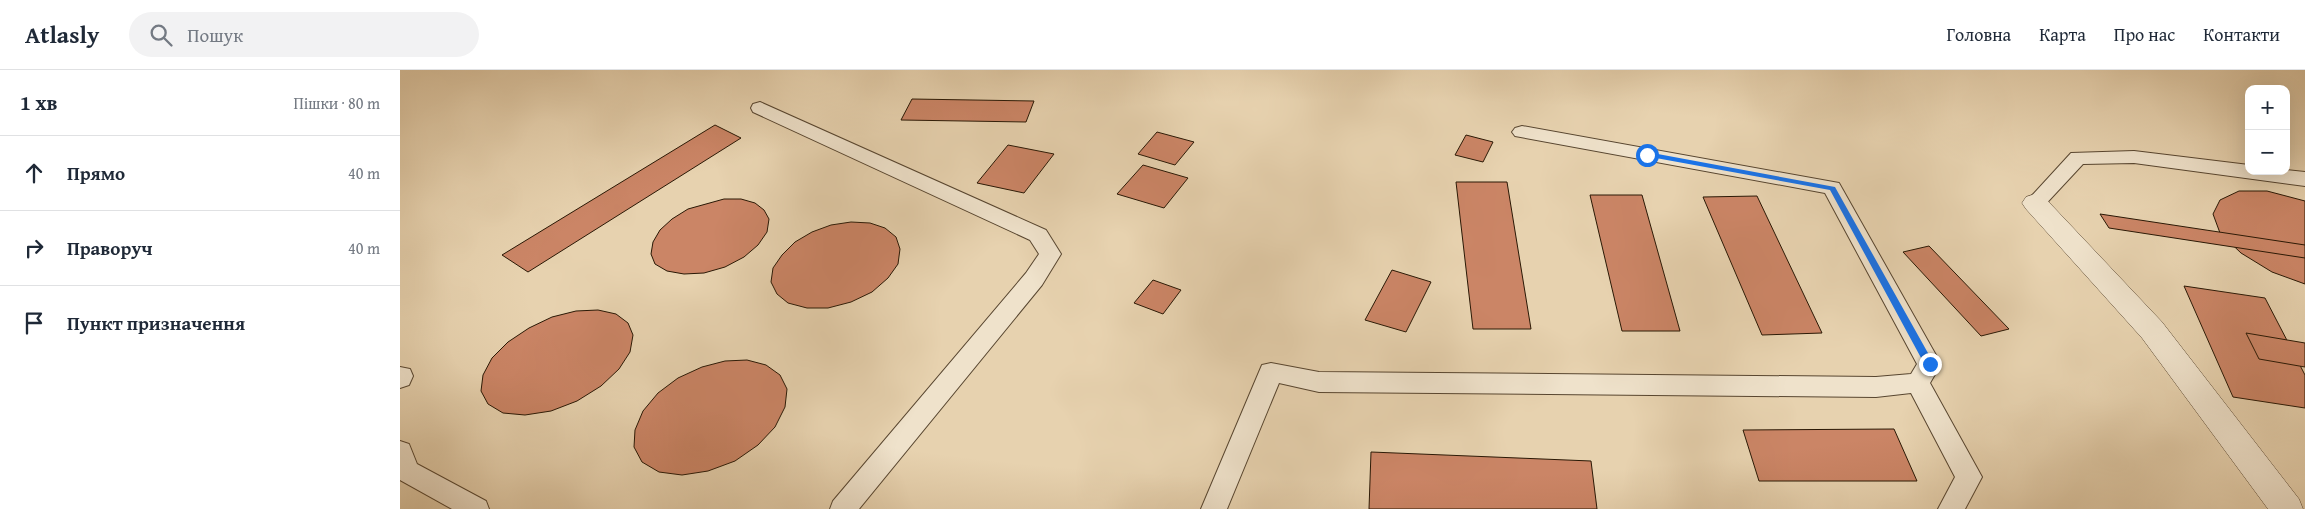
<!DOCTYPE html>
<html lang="uk">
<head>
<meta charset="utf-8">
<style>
	:root { --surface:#fff; --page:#f2f2f3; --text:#1f2937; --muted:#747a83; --line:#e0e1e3 }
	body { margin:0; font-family:"Gentium Book Plus",serif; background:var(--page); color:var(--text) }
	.controls { position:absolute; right:15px; top:15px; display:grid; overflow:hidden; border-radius:10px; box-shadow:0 5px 20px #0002 }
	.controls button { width:45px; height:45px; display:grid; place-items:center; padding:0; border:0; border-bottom:1px solid var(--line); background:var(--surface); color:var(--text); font:25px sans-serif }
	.stop { position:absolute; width:15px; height:15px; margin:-11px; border:4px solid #1a73e8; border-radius:50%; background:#fff }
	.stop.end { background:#1a73e8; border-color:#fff; box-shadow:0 1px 5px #0008 }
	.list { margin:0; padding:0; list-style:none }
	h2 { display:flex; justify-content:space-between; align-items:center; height:65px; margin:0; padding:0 20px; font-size:21px }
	h2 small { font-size:16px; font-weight:400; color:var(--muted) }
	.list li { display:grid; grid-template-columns:32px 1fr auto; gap:15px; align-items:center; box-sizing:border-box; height:75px; padding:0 20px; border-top:1px solid var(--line) }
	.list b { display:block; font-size:19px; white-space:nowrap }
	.list em { font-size:16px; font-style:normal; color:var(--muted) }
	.icon { flex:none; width:28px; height:28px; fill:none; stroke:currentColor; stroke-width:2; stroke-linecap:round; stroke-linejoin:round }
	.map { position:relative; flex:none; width:1905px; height:439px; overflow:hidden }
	header { display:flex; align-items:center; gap:30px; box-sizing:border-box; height:70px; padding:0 25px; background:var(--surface); border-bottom:1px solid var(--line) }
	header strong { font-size:24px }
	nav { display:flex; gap:28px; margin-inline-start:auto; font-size:18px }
	.search { width:350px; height:45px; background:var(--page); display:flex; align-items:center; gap:12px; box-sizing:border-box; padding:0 18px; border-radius:28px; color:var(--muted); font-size:19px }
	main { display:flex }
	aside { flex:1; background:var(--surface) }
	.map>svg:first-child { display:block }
	.building { fill:#cb8566; stroke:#291805 }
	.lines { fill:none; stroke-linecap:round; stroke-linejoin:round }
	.service-casing { stroke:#584630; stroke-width:2 }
	.minor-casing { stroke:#584630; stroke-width:1 }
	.service { fill:#efe2cb; fill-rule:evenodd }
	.minor { fill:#efe2cb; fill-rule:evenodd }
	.route { fill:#1a73e8 }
</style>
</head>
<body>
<header>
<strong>Atlasly</strong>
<div class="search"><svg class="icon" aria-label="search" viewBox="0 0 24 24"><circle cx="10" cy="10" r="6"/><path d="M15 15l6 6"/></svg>Пошук</div>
<nav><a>Головна</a><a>Карта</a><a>Про нас</a><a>Контакти</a></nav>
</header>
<main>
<aside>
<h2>1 хв<small>Пішки · 80 m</small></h2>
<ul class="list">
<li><svg class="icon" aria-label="ahead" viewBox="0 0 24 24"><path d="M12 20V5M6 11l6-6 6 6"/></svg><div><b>Прямо</b></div><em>40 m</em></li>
<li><svg class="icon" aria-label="right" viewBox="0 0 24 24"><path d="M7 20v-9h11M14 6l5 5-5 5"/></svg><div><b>Праворуч</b></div><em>40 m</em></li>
<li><svg class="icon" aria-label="arrive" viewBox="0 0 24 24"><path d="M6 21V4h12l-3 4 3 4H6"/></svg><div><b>Пункт призначення</b></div></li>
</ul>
</aside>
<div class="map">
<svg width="1905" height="439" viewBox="0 0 1905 439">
	<rect width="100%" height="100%" fill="#e7d2af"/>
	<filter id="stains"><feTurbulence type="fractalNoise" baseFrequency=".004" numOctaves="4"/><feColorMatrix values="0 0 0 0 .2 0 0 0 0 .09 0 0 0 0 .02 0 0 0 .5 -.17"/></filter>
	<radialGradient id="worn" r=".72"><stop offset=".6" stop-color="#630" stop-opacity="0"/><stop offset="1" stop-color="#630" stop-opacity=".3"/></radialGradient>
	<g class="building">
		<polygon points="512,29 634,31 626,52 501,50"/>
		<polygon points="315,55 341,68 128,202 102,185"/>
		<polygon points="757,62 794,72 775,95 738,84"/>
		<polygon points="1066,65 1093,72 1083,92 1055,85"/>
		<polygon points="608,75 654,84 624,123 577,113"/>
		<polygon points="743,95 788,108 764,138 717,124"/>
		<polygon points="1056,112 1107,112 1131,259 1073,259"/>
		<polygon points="1839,121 1867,121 1905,131 1905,214 1872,202 1841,183 1820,163 1813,144 1820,130"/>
		<polygon points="1190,125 1242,125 1280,261 1222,261"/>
		<polygon points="1357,126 1422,263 1362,265 1303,127"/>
		<polygon points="324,129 341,129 355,133 364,140 369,149 367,162 358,175 344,187 325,197 304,203 284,204 267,201 255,194 251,184 253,172 260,160 272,149 288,139"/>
		<polygon points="1700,144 1905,175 1905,188 1709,158"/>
		<polygon points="451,152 470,153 485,158 496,167 500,179 498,194 488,208 472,222 451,232 428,238 407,238 388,233 377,224 371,212 373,198 382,185 395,172 412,162 431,155"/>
		<polygon points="1529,176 1609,259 1581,266 1503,182"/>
		<polygon points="992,200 1031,212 1006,262 965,250"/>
		<polygon points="753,210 781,220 763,244 734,233"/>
		<polygon points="1784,216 1865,228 1905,305 1905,338 1833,327"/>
		<polygon points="198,240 216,244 228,253 233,265 230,282 219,299 201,316 177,331 151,341 125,345 103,343 88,334 81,321 83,305 92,288 108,272 129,258 152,247 176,241"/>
		<polygon points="1846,263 1905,273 1905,297 1859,289"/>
		<polygon points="347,290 366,295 380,305 387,319 385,337 375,357 358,375 335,391 308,401 282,405 259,402 242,392 234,377 235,360 243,341 258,323 278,308 302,297 325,291"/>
		<polygon points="1494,359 1517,411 1359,411 1343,360"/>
		<polygon points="971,382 1191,391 1197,439 969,439"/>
	</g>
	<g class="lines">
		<defs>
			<g id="service">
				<polygon points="360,32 646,160 661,184 642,215 459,439 430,439 433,431 626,203 639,184 630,170 353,42 351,38 353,34"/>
				<polygon points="1122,56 1439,113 1541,294 1530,313 1582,407 1565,439 1538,439 1555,407 1511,323 1476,327 919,322 879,313 827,439 801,439 859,302 862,295 871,293 919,302 1476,307 1511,304 1517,294 1425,123 1115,66 1112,62 1115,58"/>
				<polygon points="1734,81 1849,95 1849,101 1886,100 1905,102 1905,116 1734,93 1683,94 1642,138 1635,140 1628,138 1625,133 1671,83"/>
				<polygon points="0,297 10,299 13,306 9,315 0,318"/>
				<polygon points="0,371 9,374 17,394 86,431 89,439 52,439 0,410"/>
			</g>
			<polygon id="minor" points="1635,124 1644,127 1762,252 1899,429 1903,439 1868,439 1742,268 1626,139 1622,133 1626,127"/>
		</defs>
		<use href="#service" class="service-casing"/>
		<use href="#minor" class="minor-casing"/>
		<use href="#service" class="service"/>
		<use href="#minor" class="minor"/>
	</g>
	<polygon class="route" points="1247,82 1435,117 1533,292 1533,297 1526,297 1430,120 1245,86 1245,83"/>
	<rect width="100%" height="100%" filter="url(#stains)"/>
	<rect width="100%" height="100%" fill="url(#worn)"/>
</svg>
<div class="controls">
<button>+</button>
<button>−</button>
</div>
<div class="stop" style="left:1247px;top:85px"></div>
<div class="stop end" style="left:1530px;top:294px"></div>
</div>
</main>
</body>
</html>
